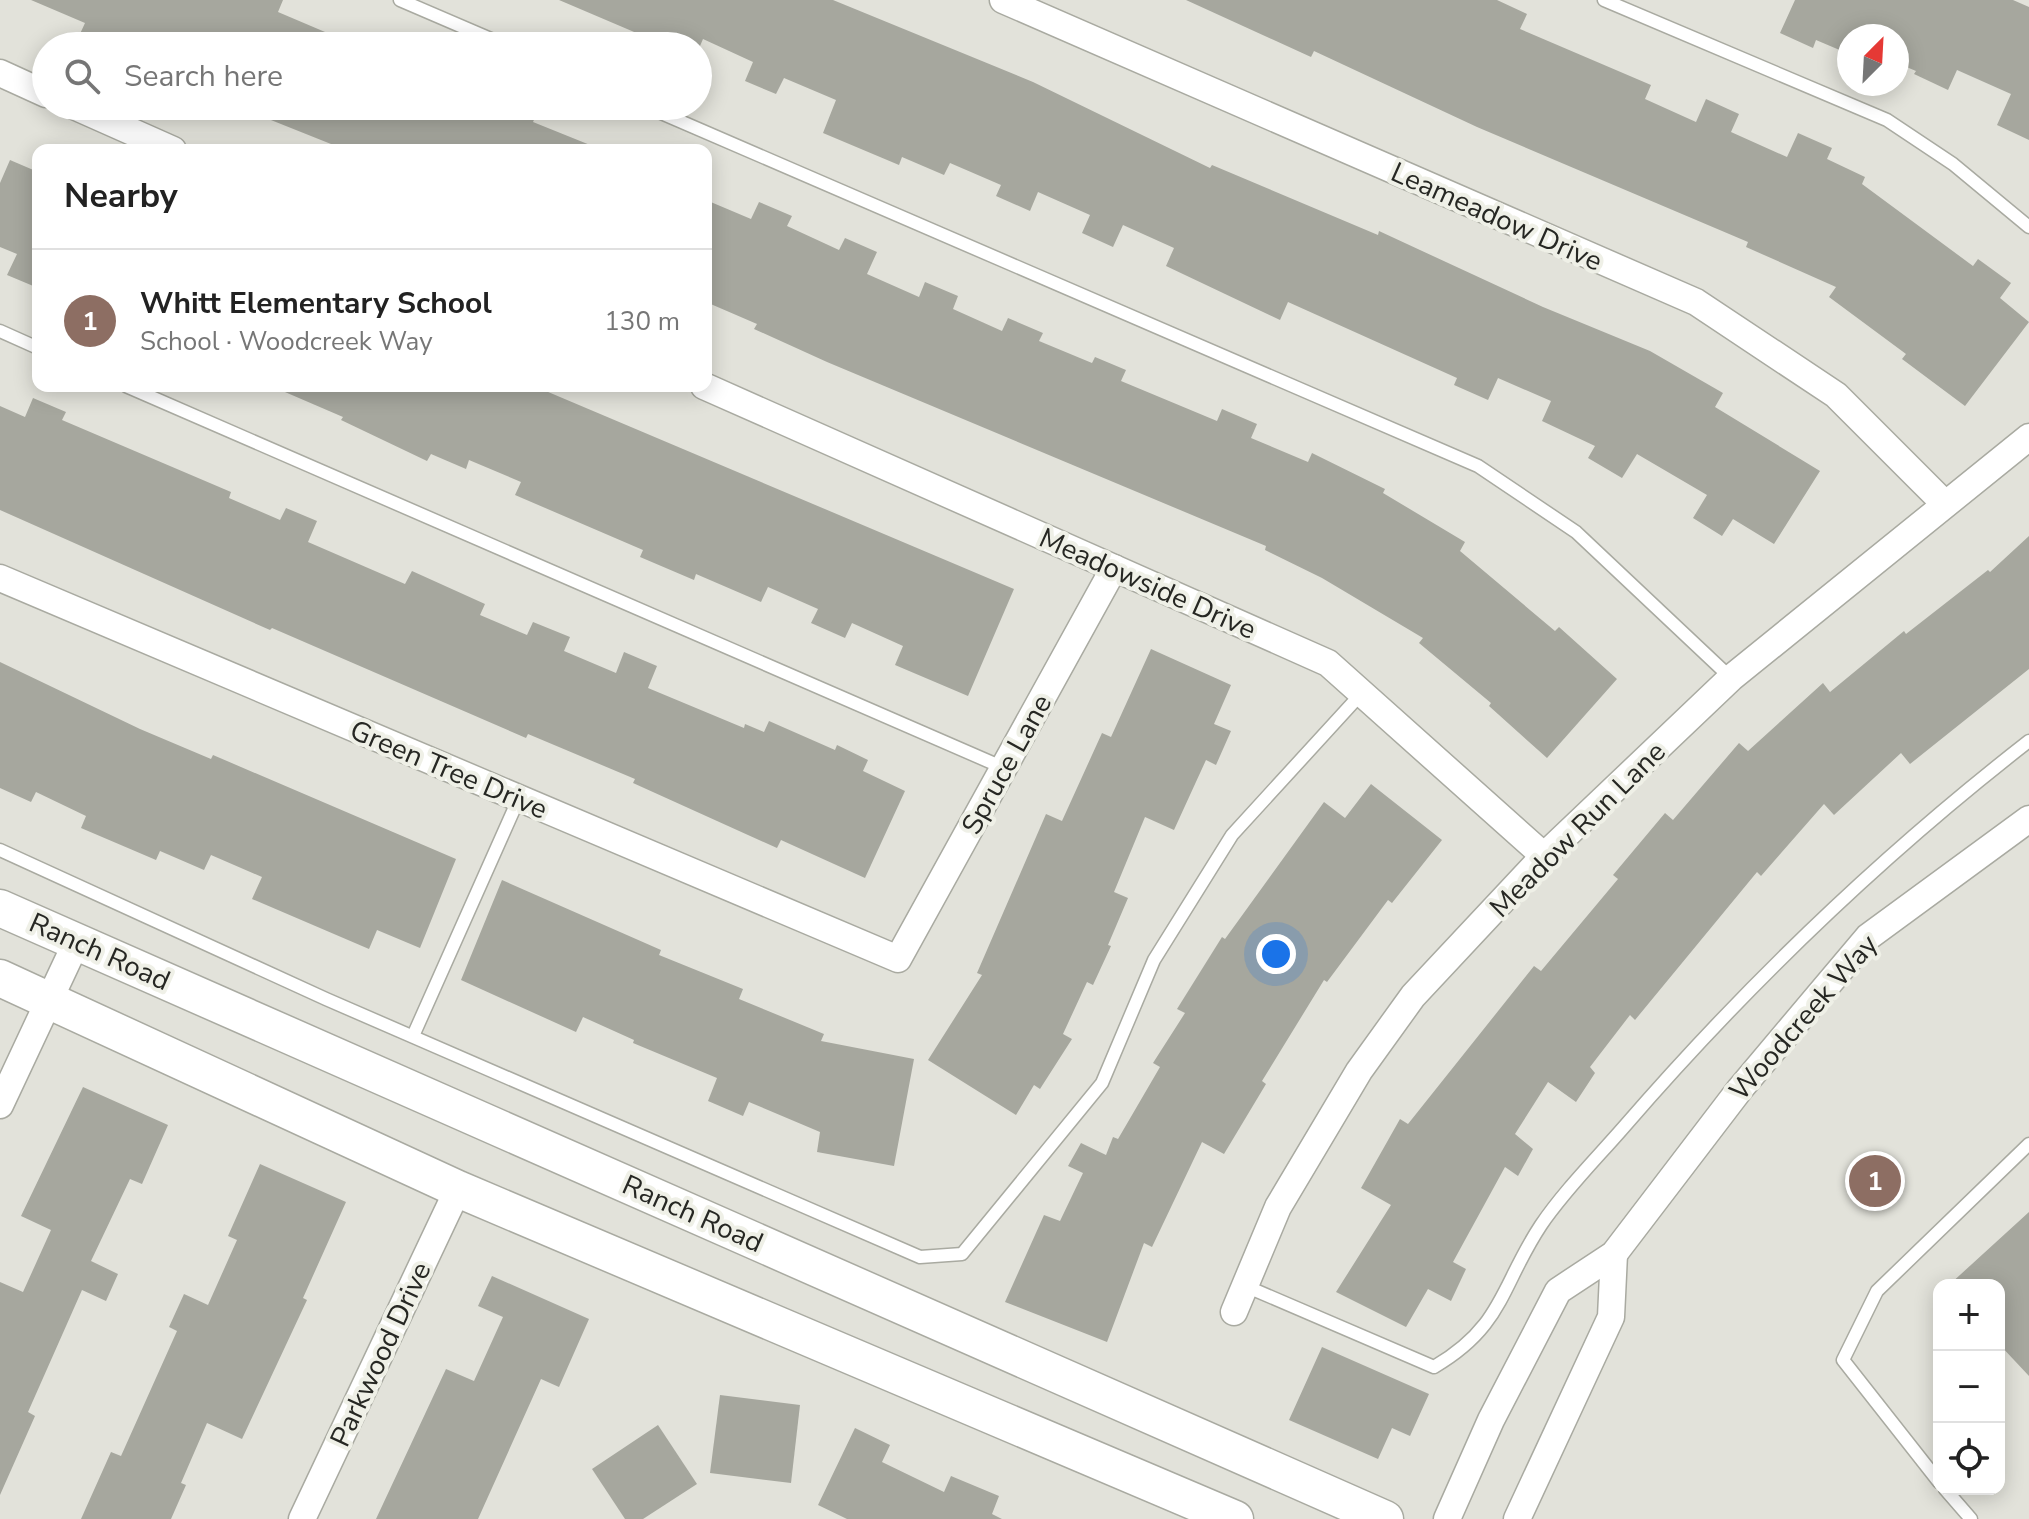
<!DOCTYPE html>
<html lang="en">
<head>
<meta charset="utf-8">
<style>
	:root { --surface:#fff; --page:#f6f6f6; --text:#222; --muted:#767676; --line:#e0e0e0; --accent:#2563eb }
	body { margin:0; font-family:"Nunito Sans",sans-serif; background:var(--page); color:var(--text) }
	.controls { position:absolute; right:24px; bottom:24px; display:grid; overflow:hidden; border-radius:16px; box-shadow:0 4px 20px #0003 }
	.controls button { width:72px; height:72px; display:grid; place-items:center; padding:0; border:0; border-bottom:2px solid var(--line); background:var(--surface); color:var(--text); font:40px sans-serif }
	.compass { position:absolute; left:1837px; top:24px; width:72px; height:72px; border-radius:50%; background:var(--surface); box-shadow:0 4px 20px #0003; rotate:24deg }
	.you { position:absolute; left:1276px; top:954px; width:28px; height:28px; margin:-20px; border:6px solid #fff; border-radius:50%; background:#1a73e8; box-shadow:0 0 0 12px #1a73e833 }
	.badge { display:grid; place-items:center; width:52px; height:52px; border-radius:50%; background:var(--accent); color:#fff; font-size:26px; font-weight:700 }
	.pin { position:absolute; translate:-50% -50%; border:4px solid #fff; box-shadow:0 2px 8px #0006 }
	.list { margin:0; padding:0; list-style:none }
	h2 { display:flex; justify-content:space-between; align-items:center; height:104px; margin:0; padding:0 32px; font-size:34px }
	h2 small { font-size:26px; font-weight:400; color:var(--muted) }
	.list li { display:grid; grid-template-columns:52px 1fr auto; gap:24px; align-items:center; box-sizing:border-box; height:144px; padding:0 32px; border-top:2px solid var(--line) }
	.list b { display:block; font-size:30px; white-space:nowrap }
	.list p { margin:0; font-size:26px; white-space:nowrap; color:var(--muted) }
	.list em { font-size:26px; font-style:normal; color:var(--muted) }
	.icon { flex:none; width:44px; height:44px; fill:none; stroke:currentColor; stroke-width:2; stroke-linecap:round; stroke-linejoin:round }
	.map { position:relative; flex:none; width:2029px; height:1519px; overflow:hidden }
	.search { position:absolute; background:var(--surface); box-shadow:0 4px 20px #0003; left:32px; top:32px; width:680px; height:88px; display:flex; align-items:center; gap:20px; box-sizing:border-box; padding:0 28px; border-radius:44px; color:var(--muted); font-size:30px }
	.panel { position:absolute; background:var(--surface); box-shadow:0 4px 20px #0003; left:32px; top:144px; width:680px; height:248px; border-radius:16px }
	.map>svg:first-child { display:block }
	.building { fill:#a6a79e }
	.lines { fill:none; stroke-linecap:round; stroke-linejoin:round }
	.service-casing { stroke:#a9aaa1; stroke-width:15 }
	.minor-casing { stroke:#a9aaa1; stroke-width:29 }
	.secondary-casing { stroke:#a9aaa1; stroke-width:39 }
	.service { stroke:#fff; stroke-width:12 }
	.minor { stroke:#fff; stroke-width:26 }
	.secondary { stroke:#fff; stroke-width:36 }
	.labels { text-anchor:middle; stroke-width:8; stroke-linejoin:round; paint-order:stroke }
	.street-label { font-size:28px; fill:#262723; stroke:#eff0e7 }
</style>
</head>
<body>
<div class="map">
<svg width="2029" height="1519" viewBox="0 0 2029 1519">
	<rect width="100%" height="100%" fill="#e2e2da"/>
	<g class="building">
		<polygon points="31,0 283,0 278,12 358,46 101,46 79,36 85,23"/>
		<polygon points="559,0 833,0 1033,82 1210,168 1212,165 1378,235 1379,231 1543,307 1650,351 1723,393 1715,407 1820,471 1774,544 1733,519 1722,536 1693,518 1707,495 1637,454 1622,478 1588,458 1595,446 1542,421 1551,401 1498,378 1488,400 1454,385 1457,378 1288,302 1280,320 1166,266 1174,248 1123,225 1113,247 1082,233 1090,215 1038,192 1030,211 996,196 1001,185 950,163 944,175 902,157 899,165 823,133 836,100 784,78 776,94 745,81 753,62 703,39 700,46 667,46"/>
		<polygon points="1186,0 1497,0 1527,14 1520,29 1651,85 1645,99 1696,122 1706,99 1739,114 1731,132 1787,157 1798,133 1832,148 1827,159 1865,177 1862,184 1973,266 1978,259 2011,283 2000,298 2029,322 1965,406 1902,359 1906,354 1829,297 1836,287 1746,247 1748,242 1477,127 1314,51 1311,57"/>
		<polygon points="1795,0 2013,0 2029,7 2029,140 1997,125 2011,94 1957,70 1948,90 1914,74 1916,71 1897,63 1897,36 1849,36 1849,54 1816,40 1813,48 1780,33"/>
		<polygon points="236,106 540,106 533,122 600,149 346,150"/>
		<polygon points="10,160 38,172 38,288 7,275 17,254 0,247 0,183"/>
		<polygon points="706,200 751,219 759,202 792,216 787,226 839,250 845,238 877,252 867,274 919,297 925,282 958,296 953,309 1002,331 1008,318 1043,333 1039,341 1092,363 1095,357 1126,370 1121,381 1217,421 1222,409 1257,424 1251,438 1308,462 1312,453 1385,489 1383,493 1465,542 1460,551 1555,631 1559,627 1617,679 1547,758 1489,706 1491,703 1419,643 1423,638 1322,578 1265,550 1266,546 827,362 754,329 757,324 706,302"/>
		<polygon points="271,386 534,386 1014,589 968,696 895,665 903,646 852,623 845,638 811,623 818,609 768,587 761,602 696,574 694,580 640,557 643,550 515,495 521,482 469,460 466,469 431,454 427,461 341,420 343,417"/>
		<polygon points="33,398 66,412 62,420 231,492 229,498 280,520 286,508 317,521 308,542 405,584 412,571 485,604 480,615 527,635 533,622 570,637 564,651 616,673 624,652 657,666 648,688 744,728 745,724 764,732 769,721 835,750 837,745 868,760 863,771 905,791 865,878 781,840 777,848 633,783 635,779 528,734 526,738 272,628 270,630 0,510 0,406 25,417"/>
		<polygon points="2029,536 2029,669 1910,764 1901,753 1834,815 1824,804 1761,876 1757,872 1635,1020 1630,1015 1590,1067 1595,1073 1576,1102 1548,1082 1515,1134 1533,1149 1518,1176 1505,1167 1453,1262 1466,1269 1451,1301 1428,1289 1406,1327 1336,1292 1391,1205 1361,1188 1400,1119 1408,1124 1534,966 1541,971 1618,879 1613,875 1665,813 1673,820 1739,743 1748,751 1823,683 1830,692 1904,631 1906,634 1988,570 1990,572"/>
		<polygon points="1151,649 1231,685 1214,724 1231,731 1216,765 1206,760 1174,830 1145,817 1114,892 1128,898 1108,945 1111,946 1093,985 1087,982 1063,1034 1072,1039 1040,1089 1034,1085 1016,1115 928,1060 982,975 977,973 1046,814 1062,821 1102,733 1111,737"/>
		<polygon points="0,662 140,729 211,759 213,755 456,859 420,948 377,930 369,949 252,899 262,877 211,855 204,870 160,851 156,860 81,828 86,816 36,792 31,802 0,788"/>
		<polygon points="1371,784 1442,840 1392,903 1388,900 1327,982 1324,980 1262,1081 1266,1084 1224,1154 1202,1142 1152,1247 1144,1243 1107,1342 1005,1302 1044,1215 1060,1221 1083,1173 1068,1166 1081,1143 1106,1155 1113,1137 1118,1139 1160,1067 1153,1063 1185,1013 1177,1009 1222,937 1225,939 1324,802 1345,818"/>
		<polygon points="502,880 661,950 659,955 743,989 739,999 824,1034 821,1041 914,1059 894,1166 817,1152 820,1132 749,1102 743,1116 708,1101 717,1078 633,1043 634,1040 583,1017 576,1032 461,980"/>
		<polygon points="83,1087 168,1125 142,1184 130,1179 91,1261 118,1274 106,1301 82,1290 28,1412 35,1416 0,1495 0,1282 23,1292 51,1230 21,1216"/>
		<polygon points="260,1164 346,1202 303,1298 307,1300 242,1439 207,1423 181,1483 186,1485 171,1519 81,1519 111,1452 121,1456 177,1331 169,1327 184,1294 208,1305 237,1240 228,1236"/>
		<polygon points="2029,1212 2029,1376 1999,1344 1999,1285 1949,1285"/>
		<polygon points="492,1276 589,1319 559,1387 541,1379 478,1519 376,1519 446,1369 474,1381 503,1317 478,1306"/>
		<polygon points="1322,1347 1429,1394 1410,1436 1392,1428 1378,1459 1289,1420"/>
		<polygon points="720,1395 800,1405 791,1483 710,1473"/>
		<polygon points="658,1425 697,1484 643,1519 625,1519 592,1469"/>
		<polygon points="855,1428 890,1445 882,1462 944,1492 951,1476 999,1496 992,1514 1002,1519 847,1519 818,1505"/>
	</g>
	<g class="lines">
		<defs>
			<g id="service">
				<polyline points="400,0 507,46"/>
				<polyline points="1604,0 1887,120 1953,164 2029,227"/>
				<polyline points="645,106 1478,466 1576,532 1731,678"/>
				<polyline points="0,331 38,348"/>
				<polyline points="126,386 1004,768"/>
				<polyline points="0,850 326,999 920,1257 962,1254 1102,1083 1154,960 1232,835 1360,695"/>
				<polyline points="413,1036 519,798"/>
				<path d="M1243,1285L1434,1367C1504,1326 1501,1285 1541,1225C1564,1191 1596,1159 1623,1128C1745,987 1881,856 2029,741"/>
				<polyline points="1939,1482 1843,1360 1877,1291 2029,1144"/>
				<polyline points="1945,1489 1971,1519"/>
			</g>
			<g id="minor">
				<polyline points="1003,0 1696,302 1836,395 1945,504"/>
				<polyline points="0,73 46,94"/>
				<polyline points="74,106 173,150"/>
				<polyline points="704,386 1328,663 1544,856"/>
				<polyline points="0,578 898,959 1114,568"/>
				<polyline points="0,1105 77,941"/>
				<polyline points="1234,1312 1278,1207 1359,1071 1413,996 1544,856 1731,678 2029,437"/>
				<polyline points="302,1519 458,1189"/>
				<polyline points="1447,1519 1491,1420 1558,1291 1614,1254 1740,1089 1868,937 2029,819"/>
				<polyline points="1517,1519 1611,1317 1614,1254"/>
			</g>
			<g id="secondary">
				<polyline points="0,908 1385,1519"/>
				<polyline points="0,978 458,1189 1235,1519"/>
			</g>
		</defs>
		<use href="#service" class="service-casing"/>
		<use href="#minor" class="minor-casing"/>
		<use href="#secondary" class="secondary-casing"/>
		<use href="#service" class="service"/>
		<use href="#minor" class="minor"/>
		<use href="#secondary" class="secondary"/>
	</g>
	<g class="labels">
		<g class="street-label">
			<text transform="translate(1497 216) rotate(24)" y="10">Leameadow Drive</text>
			<text transform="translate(1148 583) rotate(24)" y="10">Meadowside Drive</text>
			<text transform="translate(1006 764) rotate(-61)" y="10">Spruce Lane</text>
			<text transform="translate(449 769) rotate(23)" y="10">Green Tree Drive</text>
			<text transform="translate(1577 829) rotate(-45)" y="10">Meadow Run Lane</text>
			<text transform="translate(100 951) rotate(24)" y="10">Ranch Road</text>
			<text transform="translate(1803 1017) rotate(-49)" y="10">Woodcreek Way</text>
			<text transform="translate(693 1213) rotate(24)" y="10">Ranch Road</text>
			<text transform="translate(380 1354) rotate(-65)" y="10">Parkwood Drive</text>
		</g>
	</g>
</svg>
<div class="controls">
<button>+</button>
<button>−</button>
<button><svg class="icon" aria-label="locate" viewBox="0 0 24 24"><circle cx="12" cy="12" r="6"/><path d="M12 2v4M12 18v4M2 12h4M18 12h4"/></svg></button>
</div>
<svg class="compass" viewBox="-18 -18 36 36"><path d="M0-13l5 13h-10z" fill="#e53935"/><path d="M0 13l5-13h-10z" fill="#767676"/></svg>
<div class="you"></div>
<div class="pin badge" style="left:1875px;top:1181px;background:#8d6e63">1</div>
<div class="search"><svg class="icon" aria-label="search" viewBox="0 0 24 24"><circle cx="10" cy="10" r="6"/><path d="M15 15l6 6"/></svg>Search here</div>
<section class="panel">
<h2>Nearby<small></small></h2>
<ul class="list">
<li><span class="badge" style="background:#8d6e63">1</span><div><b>Whitt Elementary School</b><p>School · Woodcreek Way</p></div><em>130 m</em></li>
</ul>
</section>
</div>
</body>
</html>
